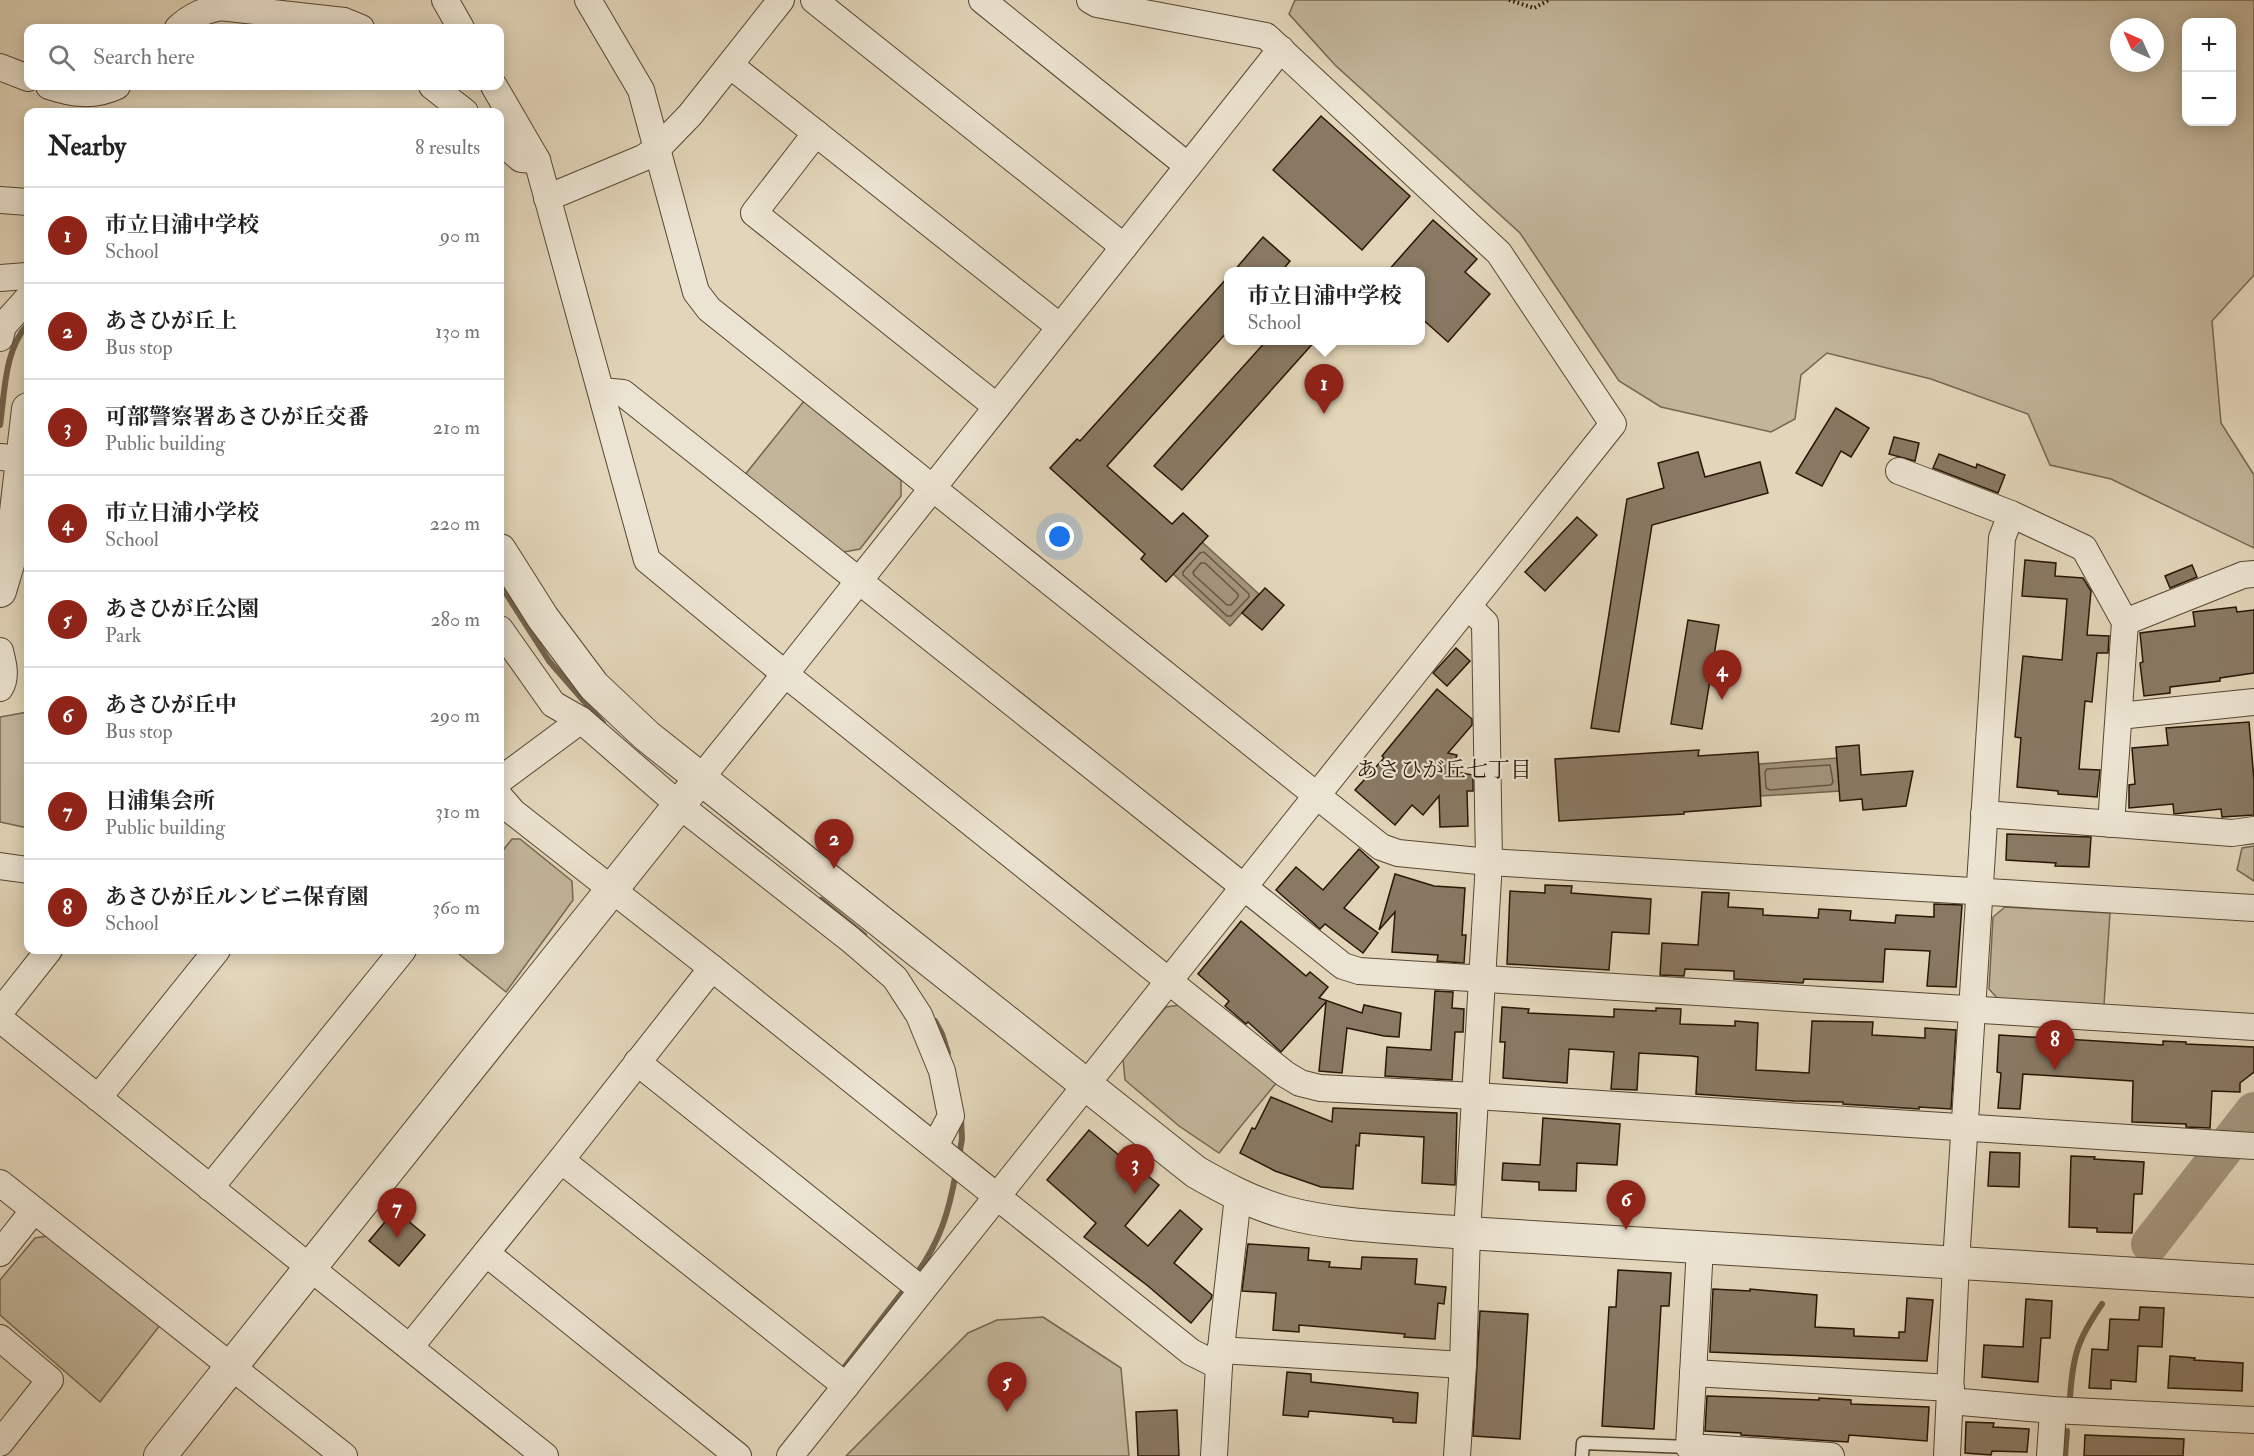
<!DOCTYPE html>
<html lang="en">
<head>
<meta charset="utf-8">
<style>
	:root { --surface:#fff; --page:#f2f2f2; --text:#222; --muted:#767676; --line:#e0e0e0; --accent:#8f2418 }
	body { margin:0; font-family:"IM FELL Double Pica","Noto Serif JP",serif; background:var(--page); color:var(--text) }
	.controls { position:absolute; right:18px; top:18px; display:grid; overflow:hidden; border-radius:12px; box-shadow:0 3px 15px #0003 }
	.controls button { width:54px; height:54px; display:grid; place-items:center; padding:0; border:0; border-bottom:2px solid var(--line); background:var(--surface); color:var(--text); font:30px sans-serif }
	.compass { position:absolute; left:2110px; top:18px; width:54px; height:54px; border-radius:50%; background:var(--surface); box-shadow:0 3px 15px #0003; rotate:315deg }
	.you { position:absolute; left:1060px; top:537px; width:21px; height:21px; margin:-15px; border:4px solid #fff; border-radius:50%; background:#1a73e8; box-shadow:0 0 0 9px #1a73e833 }
	.badge { display:grid; place-items:center; width:39px; height:39px; border-radius:50%; background:var(--accent); color:#fff; font-size:20px; font-weight:700 }
	.pin { position:absolute; translate:-50% -50px; filter:drop-shadow(0 2px 3px #0008) }
	.pin::after { content:''; position:absolute; top:32px; width:21px; height:18px; background:inherit; clip-path:polygon(0 0,100% 0,50% 100%) }
	.popup { position:absolute; left:1224px; top:267px; width:201px; height:78px; box-sizing:border-box; display:grid; place-content:center; border-radius:12px; background:var(--surface); filter:drop-shadow(0 2px 4px #0005); font-size:20px; white-space:nowrap; color:var(--muted) }
	.popup b { font-size:22px; color:var(--text) }
	.popup::after { content:''; position:absolute; left:50%; top:100%; margin-left:-12px; border:12px solid transparent; border-top-color:var(--surface) }
	.list { margin:0; padding:0; list-style:none }
	h2 { display:flex; justify-content:space-between; align-items:center; height:78px; margin:0; padding:0 24px; font-size:26px }
	h2 small { font-size:20px; font-weight:400; color:var(--muted) }
	.list li { display:grid; grid-template-columns:39px 1fr auto; gap:18px; align-items:center; box-sizing:border-box; height:96px; padding:0 24px; border-top:2px solid var(--line) }
	.list b { display:block; font-size:22px; white-space:nowrap }
	.list p { margin:0; font-size:20px; white-space:nowrap; color:var(--muted) }
	.list em { font-size:20px; font-style:normal; color:var(--muted) }
	.icon { flex:none; width:33px; height:33px; fill:none; stroke:currentColor; stroke-width:2; stroke-linecap:round; stroke-linejoin:round }
	.map { position:relative; flex:none; width:2254px; height:1456px; overflow:hidden }
	.search { position:absolute; background:var(--surface); box-shadow:0 3px 15px #0003; left:24px; top:24px; width:480px; height:66px; display:flex; align-items:center; gap:15px; box-sizing:border-box; padding:0 21px; border-radius:12px; color:var(--muted); font-size:22px }
	.panel { position:absolute; background:var(--surface); box-shadow:0 3px 15px #0003; left:24px; top:108px; width:480px; height:846px; border-radius:12px }
	.map>svg:first-child { display:block }
	.green { fill:#c2b59a; stroke:#756650; stroke-width:1.5; fill-rule:evenodd }
	.water { fill:#a3947c; stroke:#72624c; stroke-width:1.5 }
	.lines { fill:none; stroke-linecap:round; stroke-linejoin:round }
	.shore { stroke:#665540; stroke-width:1.5 }
	.stream { stroke:#72624c; stroke-width:6 }
	.river { stroke:#a3947c; stroke-width:38 }
	.building { fill:#897963; stroke:#281605; stroke-width:1.5 }
	.service-casing { stroke:#564632; stroke-width:15 }
	.minor-casing { stroke:#564632; stroke-width:28 }
	.tertiary-casing { stroke:#564632; stroke-width:34 }
	.path { stroke:#281605; stroke-width:4; stroke-dasharray:1.5 3; stroke-linecap:butt }
	.service { stroke:#ece4d2; stroke-width:12 }
	.minor { stroke:#ece4d2; stroke-width:26 }
	.tertiary { stroke:#ece4d2; stroke-width:32 }
	.labels { text-anchor:middle; stroke-width:4.5; stroke-linejoin:round; paint-order:stroke }
	.neighbourhood-label { font-size:22px; fill:#281605; stroke:#ece4d2 }
</style>
</head>
<body>
<div class="map">
<svg width="2254" height="1456" viewBox="0 0 2254 1456">
	<rect width="100%" height="100%" fill="#e2d5b9"/>
	<filter id="stains"><feTurbulence type="fractalNoise" baseFrequency=".00333" numOctaves="4"/><feColorMatrix values="0 0 0 0 .2 0 0 0 0 .09 0 0 0 0 .02 0 0 0 .5 -.17"/></filter>
	<radialGradient id="worn" r=".72"><stop offset=".6" stop-color="#630" stop-opacity="0"/><stop offset="1" stop-color="#630" stop-opacity=".3"/></radialGradient>
	<g class="green">
		<path d="M1295,0H2254V275L2212,321L2221,423L2254,475V548L2111,479L2050,465L2028,414L1931,379L1827,353L1801,375L1795,419L1771,432L1661,407L1619,381L1520,233L1335,65L1289,14ZM2186,22H2232V122H2186ZM2119,27H2155V63H2119Z"/>
		<polygon points="804,401 901,480 901,496 860,549 839,553 744,476"/>
		<polygon points="28,712 28,828 0,822 0,717"/>
		<polygon points="512,839 520,839 572,881 573,900 506,992 454,950 500,950 500,854"/>
		<polygon points="2254,846 2254,881 2237,870 2242,848"/>
		<polygon points="2005,907 2110,913 2104,1005 1999,1000 1989,989 1993,917"/>
		<polygon points="1180,1005 1277,1082 1219,1153 1179,1126 1125,1080 1123,1059 1166,1007"/>
		<polygon points="47,1236 161,1324 100,1402 0,1315 0,1280 35,1238"/>
		<polygon points="1043,1317 1121,1368 1129,1456 846,1456 968,1333 997,1320"/>
	</g>
	<g class="water">
		<polygon points="1202,542 1259,594 1230,626 1173,574"/>
		<polygon points="1837,758 1840,791 1761,796 1759,764"/>
	</g>
	<g class="lines">
		<g class="shore">
			<polygon points="1204,552 1249,594 1249,597 1231,616 1227,616 1183,575 1183,572 1200,553"/>
			<polygon points="1201,563 1205,563 1238,594 1238,597 1231,605 1227,605 1194,575 1193,572"/>
			<polygon points="1830,765 1833,782 1831,785 1770,790 1766,788 1765,772 1767,769"/>
		</g>
		<g class="stream">
			<path d="M0,425C5,392 4,350 28,324"/>
			<polyline points="500,584 549,661 603,723"/>
			<polyline points="821,900 864,935"/>
			<polyline points="935,1021 942,1034 948,1053"/>
			<polyline points="959,1156 962,1139 961,1119"/>
			<path d="M915,1276C940,1242 949,1212 956,1172"/>
			<polyline points="840,1373 907,1286"/>
			<path d="M2070,1397C2073,1354 2078,1339 2102,1304"/>
			<polyline points="2065,1456 2067,1431"/>
		</g>
		<polyline class="river" points="2150,1244 2254,1111"/>
	</g>
	<g class="building">
		<polygon points="1321,116 1410,196 1362,250 1273,170"/>
		<polygon points="1433,220 1477,259 1465,272 1490,294 1448,342 1420,317 1420,272 1387,272"/>
		<polygon points="1263,237 1290,261 1281,272 1233,272"/>
		<polygon points="1228,277 1228,331 1107,466 1172,524 1183,513 1208,536 1166,582 1141,559 1145,554 1050,468 1077,439 1080,441"/>
		<polygon points="1267,340 1316,340 1182,490 1154,466"/>
		<polygon points="1836,408 1869,428 1851,457 1841,451 1822,486 1796,473"/>
		<polygon points="1894,437 1919,443 1915,461 1889,454"/>
		<polygon points="1698,452 1705,477 1760,462 1768,493 1652,525 1619,732 1591,728 1627,499 1664,488 1658,463"/>
		<polygon points="1939,454 1976,468 1977,464 2005,475 1998,493 1933,468"/>
		<polygon points="1577,517 1597,535 1545,591 1525,572"/>
		<polygon points="2025,560 2056,563 2055,576 2083,578 2091,591 2087,635 2109,636 2108,653 2097,653 2092,702 2085,701 2079,769 2100,770 2097,797 2058,794 2058,791 2017,787 2021,738 2015,737 2023,656 2062,660 2067,599 2022,596"/>
		<polygon points="2192,565 2197,577 2170,588 2165,576"/>
		<polygon points="1265,588 1284,605 1262,630 1242,613"/>
		<polygon points="2236,607 2237,612 2254,610 2254,673 2220,678 2220,681 2170,687 2170,693 2144,696 2140,663 2143,662 2140,633 2195,626 2193,612"/>
		<polygon points="1688,620 1719,625 1702,729 1671,724"/>
		<polygon points="1456,648 1470,661 1447,686 1433,673"/>
		<polygon points="1437,689 1472,719 1472,725 1448,753 1457,755 1452,771 1473,775 1473,791 1467,791 1468,826 1440,827 1439,796 1423,815 1412,805 1395,825 1355,790 1384,758 1382,756"/>
		<polygon points="2249,722 2254,780 2254,815 2222,817 2221,809 2174,814 2173,804 2129,808 2129,785 2135,784 2132,748 2168,745 2166,728"/>
		<polygon points="1859,745 1861,775 1913,771 1906,806 1863,810 1862,799 1840,801 1836,747"/>
		<polygon points="1699,750 1698,756 1758,752 1761,806 1684,812 1684,814 1559,821 1555,759"/>
		<polygon points="2007,834 2091,837 2089,867 2055,866 2056,863 2006,860"/>
		<polygon points="1359,849 1379,867 1344,908 1378,933 1363,953 1325,924 1320,929 1276,890 1296,867 1323,890"/>
		<polygon points="1395,874 1434,886 1465,888 1462,935 1466,935 1464,963 1437,961 1438,955 1392,952 1395,912 1379,930"/>
		<polygon points="1545,885 1572,886 1571,893 1651,899 1649,934 1612,932 1609,970 1507,964 1510,891 1545,893"/>
		<polygon points="1702,892 1729,893 1728,907 1763,909 1763,915 1818,918 1819,909 1851,911 1850,920 1895,923 1896,915 1934,917 1934,904 1962,905 1956,987 1927,986 1930,951 1885,949 1883,982 1804,979 1803,983 1734,979 1734,971 1685,969 1684,976 1660,975 1662,943 1698,945"/>
		<polygon points="1241,921 1306,976 1310,972 1328,987 1319,998 1362,1013 1364,1005 1401,1013 1399,1037 1384,1036 1347,1028 1342,1073 1319,1071 1326,1002 1281,1052 1248,1022 1246,1024 1225,1006 1229,1001 1198,974"/>
		<polygon points="1435,991 1453,992 1452,1008 1464,1009 1463,1032 1455,1032 1452,1080 1385,1076 1387,1047 1431,1050"/>
		<polygon points="1502,1007 1529,1009 1528,1013 1614,1017 1614,1009 1656,1011 1656,1008 1681,1009 1680,1024 1735,1026 1735,1021 1758,1023 1756,1070 1809,1073 1812,1021 1873,1022 1872,1035 1925,1038 1925,1028 1956,1030 1951,1109 1919,1107 1919,1109 1843,1104 1843,1102 1794,1101 1696,1094 1698,1057 1692,1056 1639,1053 1637,1090 1611,1089 1614,1052 1569,1049 1567,1083 1503,1078 1505,1042 1500,1042"/>
		<polygon points="1999,1035 2163,1045 2163,1041 2186,1042 2186,1044 2254,1047 2254,1072 2240,1083 2240,1092 2212,1091 2210,1128 2186,1127 2186,1124 2132,1122 2133,1081 2023,1074 2020,1109 1998,1108 2001,1073 1997,1072"/>
		<polygon points="1271,1097 1332,1122 1333,1108 1457,1113 1455,1185 1422,1183 1424,1137 1360,1133 1359,1146 1356,1145 1353,1189 1321,1187 1275,1171 1240,1153 1252,1128 1255,1129"/>
		<polygon points="1543,1118 1620,1124 1617,1165 1577,1163 1576,1191 1539,1190 1539,1182 1502,1180 1503,1163 1540,1165"/>
		<polygon points="1089,1130 1139,1172 1141,1170 1159,1185 1125,1226 1148,1246 1180,1210 1202,1229 1174,1263 1212,1295 1211,1299 1191,1323 1148,1286 1084,1237 1096,1223 1047,1180"/>
		<polygon points="1990,1152 2020,1153 2019,1187 1988,1186"/>
		<polygon points="2071,1156 2095,1157 2094,1159 2144,1162 2142,1194 2134,1194 2132,1233 2097,1232 2097,1228 2069,1227"/>
		<polygon points="395,1210 425,1235 399,1266 369,1241"/>
		<polygon points="1248,1244 1309,1248 1308,1260 1330,1262 1329,1267 1361,1269 1362,1257 1417,1259 1415,1284 1446,1287 1444,1304 1438,1303 1435,1339 1404,1337 1405,1334 1299,1325 1299,1332 1273,1330 1276,1293 1242,1291"/>
		<polygon points="1618,1270 1671,1273 1669,1306 1661,1306 1654,1429 1602,1426 1609,1307 1616,1307"/>
		<polygon points="1713,1289 1750,1291 1750,1289 1817,1295 1815,1327 1854,1329 1854,1336 1899,1338 1899,1332 1905,1332 1907,1298 1933,1300 1927,1361 1710,1352"/>
		<polygon points="2026,1299 2052,1301 2050,1338 2041,1338 2038,1382 1982,1377 1984,1345 2023,1347"/>
		<polygon points="2140,1307 2164,1308 2162,1347 2138,1346 2136,1382 2111,1380 2111,1389 2089,1388 2092,1349 2108,1350 2110,1319 2139,1320"/>
		<polygon points="1480,1311 1528,1314 1520,1439 1473,1436"/>
		<polygon points="2170,1356 2195,1358 2194,1360 2243,1363 2242,1391 2168,1388"/>
		<polygon points="1287,1372 1311,1374 1311,1382 1418,1393 1416,1423 1393,1422 1393,1418 1309,1411 1308,1417 1283,1415"/>
		<polygon points="1707,1396 1819,1400 1819,1398 1851,1400 1851,1404 1929,1407 1927,1441 1849,1435 1848,1442 1741,1435 1741,1433 1705,1431"/>
		<polygon points="1177,1410 1179,1456 1138,1456 1136,1412"/>
		<polygon points="1966,1422 1994,1423 1993,1427 2029,1429 2027,1452 1992,1451 1991,1455 1965,1453"/>
		<polygon points="2085,1435 2184,1439 2183,1456 2084,1456"/>
	</g>
	<g class="lines">
		<defs>
			<polyline id="service" points="1582,1456 1583,1443 1689,1447"/>
			<g id="minor">
				<polyline points="445,0 461,28"/>
				<polyline points="588,0 641,90 696,292 709,309 1381,847 1398,853 1489,862 2254,908"/>
				<polyline points="814,0 1124,247"/>
				<polyline points="982,0 1188,166"/>
				<path d="M178,28C191,16 203,11 220,7L344,21L361,28"/>
				<polyline points="730,65 1060,327"/>
				<polyline points="0,67 28,78"/>
				<path d="M49,86C72,94 94,97 117,86"/>
				<polyline points="432,86 465,112"/>
				<polyline points="494,86 537,160 647,560 785,674 1285,1074 1300,1083 1320,1088 1475,1096 2254,1146"/>
				<polyline points="816,133 754,213 997,407"/>
				<polyline points="500,141 521,159 537,160"/>
				<polyline points="547,198 643,158 657,149 690,115 781,0"/>
				<polyline points="0,200 28,202"/>
				<polyline points="0,278 27,276 28,278"/>
				<polyline points="0,338 3,326 28,298"/>
				<polyline points="601,391 623,393 1343,966 1359,971 2254,1027"/>
				<polyline points="0,457 23,459"/>
				<polyline points="1899,471 2011,514 2084,548 2125,622 2111,824"/>
				<polyline points="2125,622 2243,575 2254,574"/>
				<polyline points="500,629 553,704 581,720 679,805 851,940 895,978 919,1015 942,1071 951,1116 935,1146"/>
				<path d="M0,651C3,663 7,677 0,688"/>
				<polyline points="2119,716 2254,702"/>
				<polyline points="700,779 785,674 1281,49"/>
				<polyline points="500,780 581,720"/>
				<polyline points="500,797 513,812 712,968 1191,1352 1219,1366"/>
				<polyline points="1984,814 2232,833 2254,830"/>
				<polyline points="0,866 28,870"/>
				<polyline points="0,1012 49,950"/>
				<polyline points="0,1019 545,1456"/>
				<polyline points="637,1062 922,1290"/>
				<polyline points="98,1098 217,950"/>
				<polyline points="561,1160 846,1386"/>
				<polyline points="0,1183 344,1456"/>
				<polyline points="210,1188 403,950"/>
				<polyline points="1700,1247 1689,1447 1831,1456"/>
				<polyline points="0,1253 34,1210"/>
				<polyline points="486,1253 738,1456"/>
				<polyline points="0,1338 50,1380 0,1443"/>
				<polyline points="410,1347 561,1160 712,968"/>
				<polyline points="1220,1350 1463,1365"/>
				<polyline points="1693,1373 1951,1388"/>
				<polyline points="1950,1401 2053,1410 2254,1420"/>
				<polyline points="790,1456 1613,424 1499,253 1266,36 1097,4 1090,0"/>
				<polyline points="1214,1456 1219,1366 1238,1196"/>
				<polyline points="1457,1456 1463,1365 1467,1233 1489,862 1485,623 1468,606"/>
				<polyline points="1947,1456 1956,1262 2002,538 2011,514"/>
				<polyline points="2050,1456 2053,1410"/>
			</g>
			<g id="tertiary">
				<path d="M500,550L543,618L594,686L647,736L1196,1172C1224,1188 1252,1203 1284,1212C1337,1227 1410,1228 1467,1233L2254,1281"/>
				<polyline points="0,591 11,554 28,409"/>
				<polyline points="160,1456 700,779"/>
			</g>
		</defs>
		<use href="#service" class="service-casing"/>
		<use href="#minor" class="minor-casing"/>
		<use href="#tertiary" class="tertiary-casing"/>
		<polyline class="path" points="1509,0 1534,8 1549,0"/>
		<use href="#service" class="service"/>
		<use href="#minor" class="minor"/>
		<use href="#tertiary" class="tertiary"/>
	</g>
	<g class="labels">
		<g class="neighbourhood-label">
			<text x="1444" y="777">あさひが丘七丁目</text>
		</g>
	</g>
	<rect width="100%" height="100%" filter="url(#stains)"/>
	<rect width="100%" height="100%" fill="url(#worn)"/>
</svg>
<div class="controls">
<button>+</button>
<button>−</button>
</div>
<svg class="compass" viewBox="-18 -18 36 36"><path d="M0-13l5 13h-10z" fill="#e53935"/><path d="M0 13l5-13h-10z" fill="#767676"/></svg>
<div class="you"></div>
<div class="pin badge" style="left:1324px;top:414px">1</div>
<div class="popup"><b>市立日浦中学校</b>School</div>
<div class="pin badge" style="left:834px;top:869px">2</div>
<div class="pin badge" style="left:1135px;top:1194px">3</div>
<div class="pin badge" style="left:1722px;top:700px">4</div>
<div class="pin badge" style="left:1007px;top:1412px">5</div>
<div class="pin badge" style="left:1626px;top:1230px">6</div>
<div class="pin badge" style="left:397px;top:1238px">7</div>
<div class="pin badge" style="left:2055px;top:1070px">8</div>
<div class="search"><svg class="icon" aria-label="search" viewBox="0 0 24 24"><circle cx="10" cy="10" r="6"/><path d="M15 15l6 6"/></svg>Search here</div>
<section class="panel">
<h2>Nearby<small>8 results</small></h2>
<ul class="list">
<li><span class="badge">1</span><div><b>市立日浦中学校</b><p>School</p></div><em>90 m</em></li>
<li><span class="badge">2</span><div><b>あさひが丘上</b><p>Bus stop</p></div><em>130 m</em></li>
<li><span class="badge">3</span><div><b>可部警察署あさひが丘交番</b><p>Public building</p></div><em>210 m</em></li>
<li><span class="badge">4</span><div><b>市立日浦小学校</b><p>School</p></div><em>220 m</em></li>
<li><span class="badge">5</span><div><b>あさひが丘公園</b><p>Park</p></div><em>280 m</em></li>
<li><span class="badge">6</span><div><b>あさひが丘中</b><p>Bus stop</p></div><em>290 m</em></li>
<li><span class="badge">7</span><div><b>日浦集会所</b><p>Public building</p></div><em>310 m</em></li>
<li><span class="badge">8</span><div><b>あさひが丘ルンビニ保育園</b><p>School</p></div><em>360 m</em></li>
</ul>
</section>
</div>
</body>
</html>
